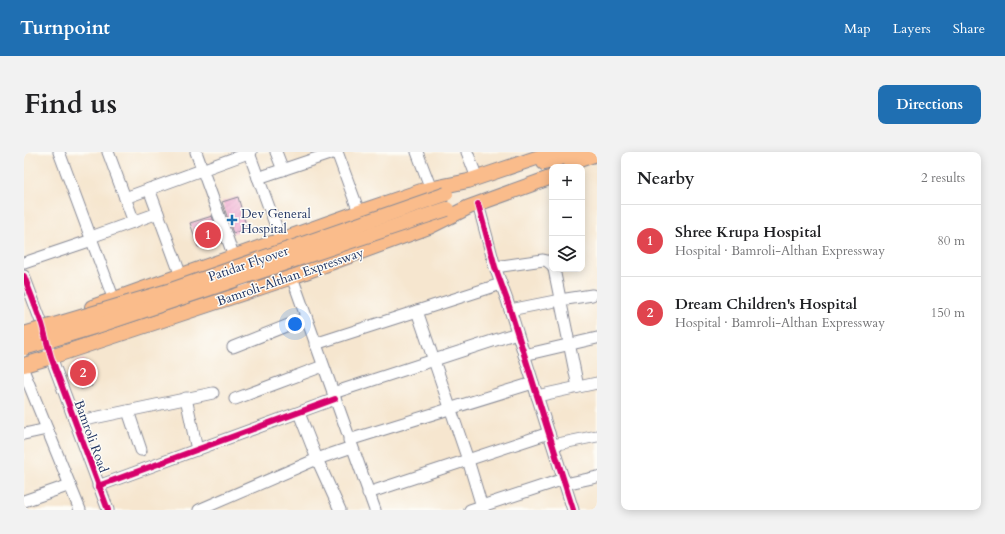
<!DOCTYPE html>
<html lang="en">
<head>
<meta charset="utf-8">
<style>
	:root { --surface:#fff; --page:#f2f2f2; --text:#202124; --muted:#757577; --line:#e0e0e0; --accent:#1f6fb2 }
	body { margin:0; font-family:Cardo,serif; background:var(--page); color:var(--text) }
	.controls { position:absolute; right:12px; top:12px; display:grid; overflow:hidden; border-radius:8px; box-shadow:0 2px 10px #0003 }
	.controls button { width:36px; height:36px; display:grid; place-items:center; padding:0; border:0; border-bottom:1px solid var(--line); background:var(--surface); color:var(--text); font:20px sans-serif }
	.you { position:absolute; left:271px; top:172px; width:14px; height:14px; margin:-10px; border:3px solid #fff; border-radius:50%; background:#1a73e8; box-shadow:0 0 0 6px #1a73e833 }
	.badge { display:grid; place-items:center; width:26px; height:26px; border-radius:50%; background:var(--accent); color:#fff; font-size:13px; font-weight:700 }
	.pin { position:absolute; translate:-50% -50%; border:2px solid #fff; box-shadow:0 1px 4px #0006 }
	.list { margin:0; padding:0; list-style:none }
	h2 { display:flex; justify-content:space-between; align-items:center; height:52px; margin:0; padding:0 16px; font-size:17px }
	h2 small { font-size:13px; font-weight:400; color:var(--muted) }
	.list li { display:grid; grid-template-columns:26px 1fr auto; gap:12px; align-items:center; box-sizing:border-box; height:72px; padding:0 16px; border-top:1px solid var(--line) }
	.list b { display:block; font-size:15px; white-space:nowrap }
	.list p { margin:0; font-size:13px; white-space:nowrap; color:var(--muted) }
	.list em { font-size:13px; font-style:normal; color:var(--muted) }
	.icon { flex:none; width:22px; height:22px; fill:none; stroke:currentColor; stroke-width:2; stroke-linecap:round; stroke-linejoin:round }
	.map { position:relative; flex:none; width:573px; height:358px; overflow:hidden; border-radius:8px }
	header { display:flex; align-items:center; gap:24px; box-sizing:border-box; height:56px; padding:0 20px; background:var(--accent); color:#fff }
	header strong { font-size:19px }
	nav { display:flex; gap:22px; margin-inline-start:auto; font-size:14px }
	.intro { display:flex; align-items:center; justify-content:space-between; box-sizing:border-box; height:96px; padding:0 24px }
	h1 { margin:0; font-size:28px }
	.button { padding:10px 18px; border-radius:8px; background:var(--accent); color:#fff; font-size:14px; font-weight:700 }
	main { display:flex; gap:24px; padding:0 24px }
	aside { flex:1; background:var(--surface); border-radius:8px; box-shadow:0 2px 10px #0003 }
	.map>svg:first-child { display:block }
	.building { fill:url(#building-hatch) }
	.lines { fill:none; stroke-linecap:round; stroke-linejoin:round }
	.minor-casing { stroke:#888a96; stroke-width:13 }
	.major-casing { stroke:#888a96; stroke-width:16 }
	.minor { stroke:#fff; stroke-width:11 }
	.major { stroke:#fabc8b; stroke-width:14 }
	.major-bridge-casing { stroke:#888a96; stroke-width:16; stroke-linecap:butt }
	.major-bridge { stroke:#fabc8b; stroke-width:14 }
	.cycleway-casing { stroke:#fdfcf7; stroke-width:8 }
	.cycleway { stroke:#d6006c; stroke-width:6 }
	.poi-dot { fill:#1f6fb2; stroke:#fdfcf7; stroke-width:1.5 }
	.labels { text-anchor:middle; stroke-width:3; stroke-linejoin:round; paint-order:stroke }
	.poi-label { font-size:13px; fill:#1b2f5e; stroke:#fdfcf7; text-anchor:start }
	.street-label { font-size:13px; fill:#1b2f5e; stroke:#fdfcf7 }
</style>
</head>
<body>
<header>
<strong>Turnpoint</strong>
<nav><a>Map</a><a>Layers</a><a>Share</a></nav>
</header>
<div class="intro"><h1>Find us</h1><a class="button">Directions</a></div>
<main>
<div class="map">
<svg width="573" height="358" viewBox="0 0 573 358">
	<defs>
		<pattern id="building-hatch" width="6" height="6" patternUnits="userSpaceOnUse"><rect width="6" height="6" fill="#f1a6cf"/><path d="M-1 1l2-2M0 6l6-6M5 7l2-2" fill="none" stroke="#ce8fb4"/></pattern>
	</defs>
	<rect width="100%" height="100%" fill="#fdfcf7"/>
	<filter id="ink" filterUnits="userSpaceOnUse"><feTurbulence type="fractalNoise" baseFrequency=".025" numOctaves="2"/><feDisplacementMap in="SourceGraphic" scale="8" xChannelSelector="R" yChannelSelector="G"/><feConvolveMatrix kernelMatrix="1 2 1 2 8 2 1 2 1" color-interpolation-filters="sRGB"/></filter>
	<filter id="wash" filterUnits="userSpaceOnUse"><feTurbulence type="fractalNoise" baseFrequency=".012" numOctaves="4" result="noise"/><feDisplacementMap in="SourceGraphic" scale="16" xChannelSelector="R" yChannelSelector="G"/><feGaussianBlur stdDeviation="0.9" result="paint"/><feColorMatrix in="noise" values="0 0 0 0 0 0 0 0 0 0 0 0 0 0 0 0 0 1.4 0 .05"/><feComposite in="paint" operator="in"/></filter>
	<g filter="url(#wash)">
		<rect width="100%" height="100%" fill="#f6e6cf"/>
		<g id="blocks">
			<g class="building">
				<polygon points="214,45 223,77 209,81 198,50"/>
				<polygon points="188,64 195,85 192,86 193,89 174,95 166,71"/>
				<polygon points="60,208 68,234 57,237 49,211"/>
			</g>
		</g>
	</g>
	<g filter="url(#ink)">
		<use href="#blocks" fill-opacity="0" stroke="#888a96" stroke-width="1"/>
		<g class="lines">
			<defs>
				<g id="minor">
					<polyline points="35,0 90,148"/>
					<polyline points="84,0 110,70"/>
					<polyline points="172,0 210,105 222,140"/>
					<polyline points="252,0 259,18"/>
					<polyline points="313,0 335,60"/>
					<polyline points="393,0 407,37"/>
					<polyline points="443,0 453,26"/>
					<polyline points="225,1 257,88"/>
					<polyline points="234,26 311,0"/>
					<polyline points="125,37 157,124"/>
					<polyline points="101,46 227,0"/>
					<polyline points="454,52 471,115 483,148 549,358"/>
					<polyline points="67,85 134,61"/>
					<polyline points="0,111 68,88"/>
					<polyline points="471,115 519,108 523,109 528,113"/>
					<polyline points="530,117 554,235"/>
					<polyline points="0,124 18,172 27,205 84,358"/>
					<polyline points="268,125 351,358"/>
					<polyline points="486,158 536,148 568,143"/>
					<polyline points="393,159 444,308 459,358"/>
					<polyline points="291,192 477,132"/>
					<polyline points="209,195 282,166"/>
					<polyline points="500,203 573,186"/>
					<polyline points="0,220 56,358"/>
					<polyline points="309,241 493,181"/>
					<polyline points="513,244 573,231"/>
					<polyline points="162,246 173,298"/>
					<polyline points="211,247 299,214"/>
					<polyline points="104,259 117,298"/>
					<polyline points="275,261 293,307 316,358"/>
					<polyline points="51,270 189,241"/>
					<polyline points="0,282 23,277"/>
					<polyline points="325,288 509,231"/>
					<polyline points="529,293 573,284"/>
					<polyline points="541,332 573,325"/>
					<polyline points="74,334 311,247"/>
					<polyline points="344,341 525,281"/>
					<polyline points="0,349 46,333"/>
					<polyline points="175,358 293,307 328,295"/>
					<polyline points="446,358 540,327"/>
				</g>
				<g id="major">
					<polyline points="520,11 556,0"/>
					<polyline points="547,11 573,2"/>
					<polyline points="68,155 335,60 400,38 444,29 530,0"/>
					<polyline points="0,213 27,205 268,125 405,75 445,55 528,25"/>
				</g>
			</defs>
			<use href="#minor" class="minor-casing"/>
			<use href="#major" class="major-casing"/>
			<use href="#minor" class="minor"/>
			<use href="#major" class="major"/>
			<defs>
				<g id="major-bridge">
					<polyline points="0,182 144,139 422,42"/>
					<polyline points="0,196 73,174 423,57"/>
				</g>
			</defs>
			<use href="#major-bridge" class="major-bridge-casing"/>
			<use href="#major-bridge" class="major-bridge"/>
			<defs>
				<g id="cycleway">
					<polyline points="454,52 471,115 483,148 549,358"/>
					<polyline points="0,124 18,172 27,205 84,358"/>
					<polyline points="74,334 311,247"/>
				</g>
			</defs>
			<use href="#cycleway" class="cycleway-casing"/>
			<use href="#cycleway" class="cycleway"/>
		</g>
	</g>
	<path class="poi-dot" d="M206 62h4v4h4v4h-4v4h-4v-4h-4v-4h4z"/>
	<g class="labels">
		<g class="poi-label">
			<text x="217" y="66">Dev General<tspan x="217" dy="15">Hospital</tspan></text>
		</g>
		<g class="street-label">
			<text transform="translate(224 111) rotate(-19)" y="5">Patidar Flyover</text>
			<text transform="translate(266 124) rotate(-19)" y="5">Bamroli-Althan Expressway</text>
			<text transform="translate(68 284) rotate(70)" y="5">Bamroli Road</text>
		</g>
	</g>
</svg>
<div class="controls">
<button>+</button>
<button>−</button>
<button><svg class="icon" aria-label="layers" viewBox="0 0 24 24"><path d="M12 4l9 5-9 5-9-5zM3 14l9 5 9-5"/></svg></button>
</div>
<div class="you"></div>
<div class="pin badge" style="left:184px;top:83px;background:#e0444e">1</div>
<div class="pin badge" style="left:59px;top:221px;background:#e0444e">2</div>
</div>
<aside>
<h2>Nearby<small>2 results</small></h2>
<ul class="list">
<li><span class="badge" style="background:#e0444e">1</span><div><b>Shree Krupa Hospital</b><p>Hospital · Bamroli-Althan Expressway</p></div><em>80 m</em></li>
<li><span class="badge" style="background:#e0444e">2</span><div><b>Dream Children's Hospital</b><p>Hospital · Bamroli-Althan Expressway</p></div><em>150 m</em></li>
</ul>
</aside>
</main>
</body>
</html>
